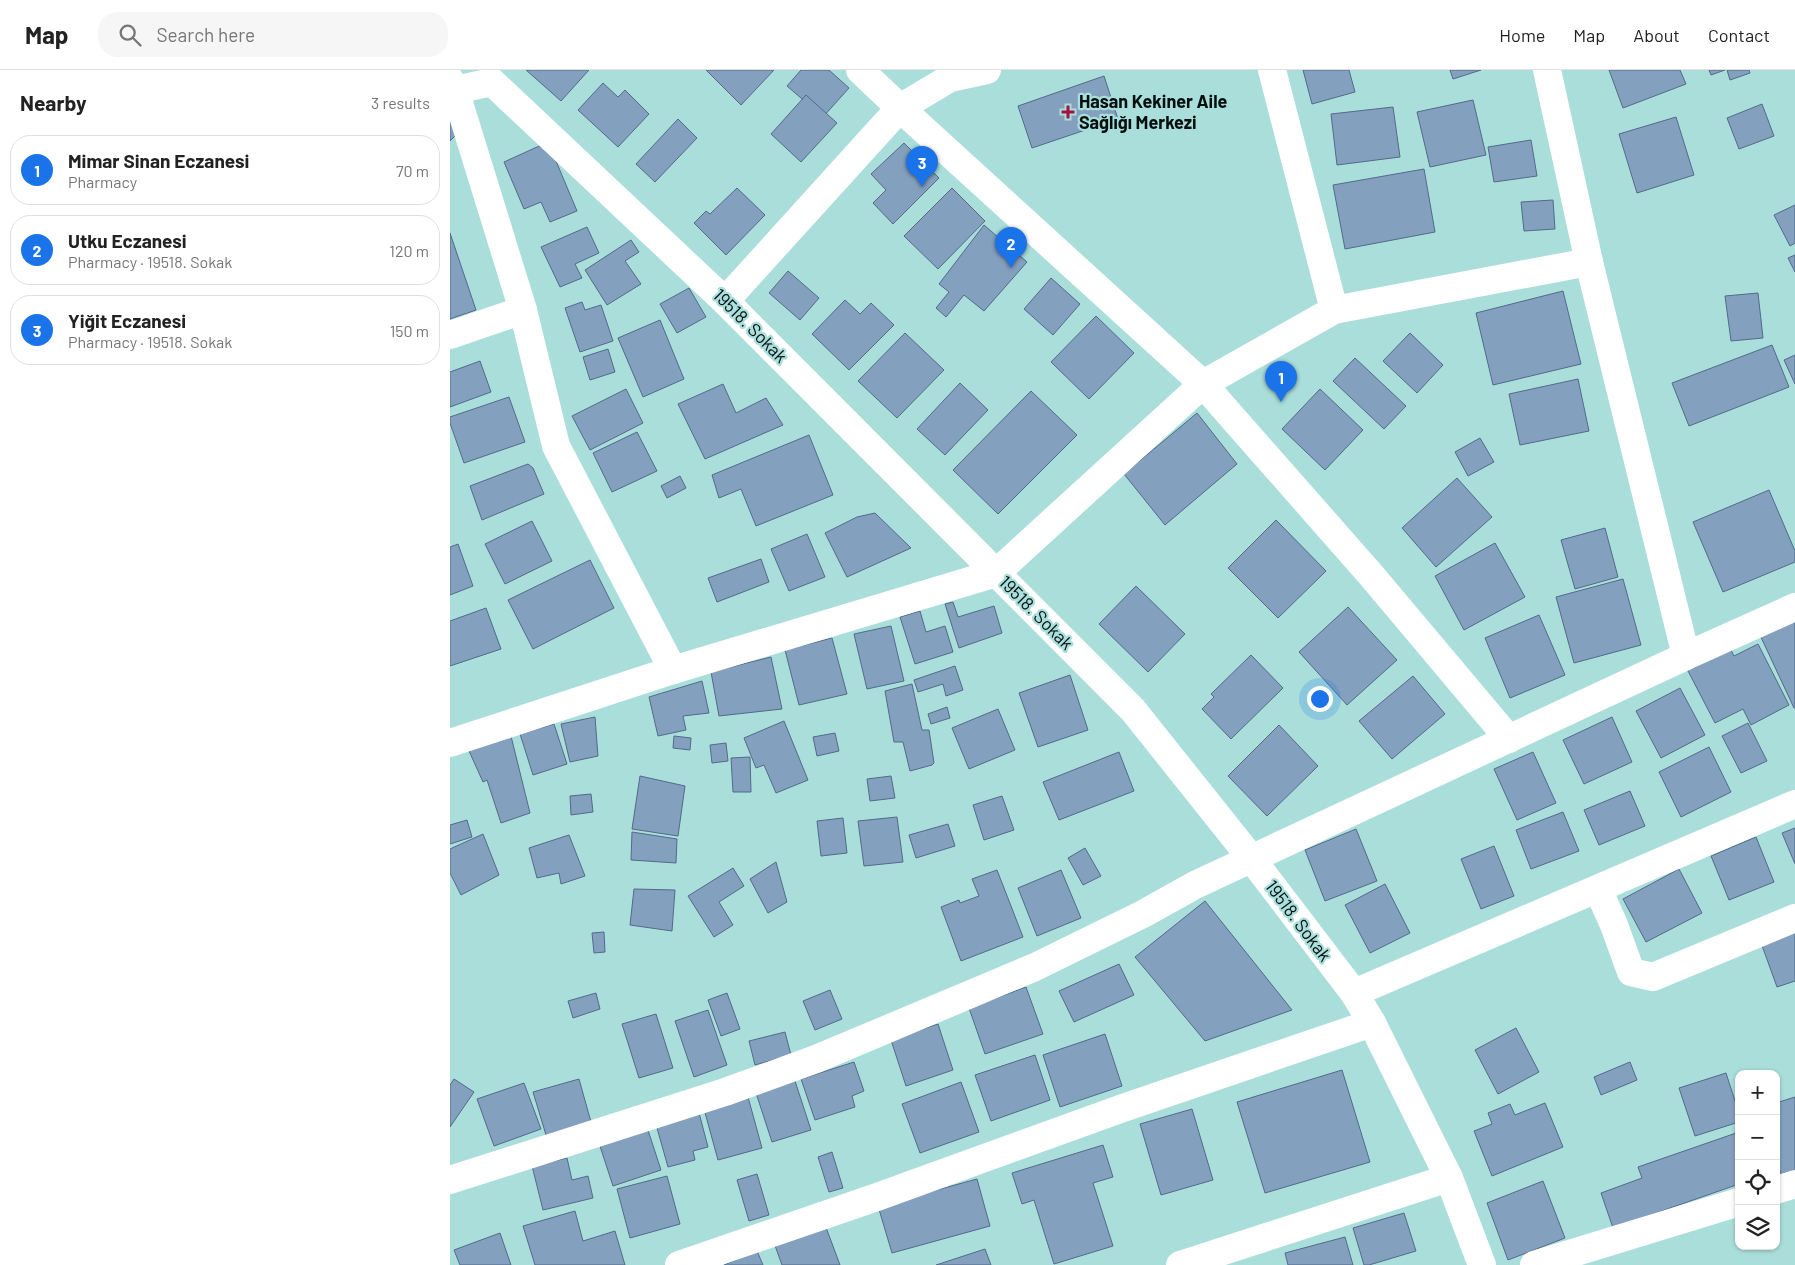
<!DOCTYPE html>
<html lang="en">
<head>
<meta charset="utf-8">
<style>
	:root { --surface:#fff; --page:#f6f6f6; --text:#222; --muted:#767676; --line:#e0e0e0; --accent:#1a73e8 }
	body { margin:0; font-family:Barlow,sans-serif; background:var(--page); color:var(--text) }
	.controls { position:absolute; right:15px; bottom:15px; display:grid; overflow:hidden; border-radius:10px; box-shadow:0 1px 4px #0004 }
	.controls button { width:45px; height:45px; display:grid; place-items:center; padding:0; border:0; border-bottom:1px solid var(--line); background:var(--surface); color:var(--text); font:25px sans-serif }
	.you { position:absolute; left:869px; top:628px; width:18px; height:18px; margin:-12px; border:4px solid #fff; border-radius:50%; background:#1a73e8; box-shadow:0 0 0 8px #1a73e833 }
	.badge { display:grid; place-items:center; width:32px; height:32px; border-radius:50%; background:var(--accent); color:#fff; font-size:16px; font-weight:700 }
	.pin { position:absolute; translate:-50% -41px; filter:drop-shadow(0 1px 2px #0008) }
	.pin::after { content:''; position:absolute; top:26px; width:18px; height:15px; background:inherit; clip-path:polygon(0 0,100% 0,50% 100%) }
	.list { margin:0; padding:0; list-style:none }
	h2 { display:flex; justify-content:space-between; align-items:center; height:65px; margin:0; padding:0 20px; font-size:21px }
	h2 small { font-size:16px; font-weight:400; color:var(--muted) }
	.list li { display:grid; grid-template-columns:32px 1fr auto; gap:15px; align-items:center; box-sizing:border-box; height:70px; margin:0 10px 10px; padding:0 10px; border:1px solid var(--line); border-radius:20px }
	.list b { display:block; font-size:19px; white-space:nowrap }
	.list p { margin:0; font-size:16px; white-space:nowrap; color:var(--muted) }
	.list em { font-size:16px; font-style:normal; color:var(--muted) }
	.icon { flex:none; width:28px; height:28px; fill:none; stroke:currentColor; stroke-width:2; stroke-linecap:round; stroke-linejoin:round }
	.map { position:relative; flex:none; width:1345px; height:1195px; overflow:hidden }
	header { display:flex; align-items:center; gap:30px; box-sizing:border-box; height:70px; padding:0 25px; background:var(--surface); border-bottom:1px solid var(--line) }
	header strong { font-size:24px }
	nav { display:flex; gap:28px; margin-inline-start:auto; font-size:18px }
	.search { width:350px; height:45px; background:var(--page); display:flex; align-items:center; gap:12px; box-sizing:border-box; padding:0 18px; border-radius:20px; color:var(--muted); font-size:19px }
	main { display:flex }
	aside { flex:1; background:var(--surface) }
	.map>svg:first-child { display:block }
	.building { fill:#84a0bf; stroke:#516b88 }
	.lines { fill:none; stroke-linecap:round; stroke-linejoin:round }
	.street { stroke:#fff; stroke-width:28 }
	.poi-dot { fill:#a71041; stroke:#a9dedb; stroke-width:2 }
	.labels { text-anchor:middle; stroke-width:4.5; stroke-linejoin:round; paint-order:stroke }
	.poi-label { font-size:18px; font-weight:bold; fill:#000f0e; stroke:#a9dedb; text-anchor:start }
	.street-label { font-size:18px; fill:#000f0e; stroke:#a9dedb }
</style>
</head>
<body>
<header>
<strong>Map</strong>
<div class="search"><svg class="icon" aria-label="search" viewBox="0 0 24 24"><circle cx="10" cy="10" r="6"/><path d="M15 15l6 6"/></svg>Search here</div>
<nav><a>Home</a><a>Map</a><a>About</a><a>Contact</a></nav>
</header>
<main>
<aside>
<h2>Nearby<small>3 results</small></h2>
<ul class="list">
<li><span class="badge">1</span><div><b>Mimar Sinan Eczanesi</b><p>Pharmacy</p></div><em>70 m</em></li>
<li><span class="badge">2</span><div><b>Utku Eczanesi</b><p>Pharmacy · 19518. Sokak</p></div><em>120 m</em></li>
<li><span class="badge">3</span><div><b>Yiğit Eczanesi</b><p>Pharmacy · 19518. Sokak</p></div><em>150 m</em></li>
</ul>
</aside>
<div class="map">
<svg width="1345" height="1195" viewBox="0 0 1345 1195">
	<rect width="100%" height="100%" fill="#a9dedb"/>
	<g class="building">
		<polygon points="76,0 139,0 111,31"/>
		<polygon points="256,0 324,0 291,35"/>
		<polygon points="351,0 379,0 399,18 373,47 337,16"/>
		<polygon points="853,0 899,0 905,22 862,34"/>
		<polygon points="1000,0 1031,0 1003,9"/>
		<polygon points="1159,0 1230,0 1236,14 1173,38"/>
		<polygon points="1259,0 1275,0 1261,5"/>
		<polygon points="1277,0 1299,0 1300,3 1280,10"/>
		<polygon points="654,6 668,49 582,78 568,36"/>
		<polygon points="153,13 168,27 175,20 199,44 168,77 128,40"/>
		<polygon points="356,25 387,53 351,92 321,64"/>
		<polygon points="1023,30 1036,85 980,97 967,42"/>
		<polygon points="1312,34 1324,66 1289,79 1277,48"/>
		<polygon points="943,37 950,87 887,95 881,44"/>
		<polygon points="0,41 15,56 0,71"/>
		<polygon points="1226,47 1244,105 1187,123 1169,64"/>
		<polygon points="228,49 247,68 205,112 186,94"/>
		<polygon points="1081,70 1087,106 1044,112 1038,77"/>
		<polygon points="98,72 127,141 100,152 91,132 74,139 54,92"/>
		<polygon points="454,73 489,108 443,154 423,133 436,120 421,104"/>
		<polygon points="974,99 985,162 895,179 883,115"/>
		<polygon points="287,118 315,145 276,185 244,153 256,141 260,144"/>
		<polygon points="502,118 535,151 488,199 454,166"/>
		<polygon points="1103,130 1105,159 1074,161 1071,132"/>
		<polygon points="1345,135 1345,173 1340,176 1324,145"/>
		<polygon points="534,155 577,192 534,241 514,225 496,247 486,238 499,222 489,214"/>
		<polygon points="137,157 149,183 125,194 132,208 110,217 91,177"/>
		<polygon points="0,163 26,240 0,249"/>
		<polygon points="181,170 189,182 175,191 191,214 157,235 135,200"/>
		<polygon points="1345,185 1345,202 1338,188"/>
		<polygon points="338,201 369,228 350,250 319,223"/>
		<polygon points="601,208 630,234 603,265 574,239"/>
		<polygon points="239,218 256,247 227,263 210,234"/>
		<polygon points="1113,221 1131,294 1043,315 1026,243"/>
		<polygon points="1308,223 1313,268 1281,271 1275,226"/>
		<polygon points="395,230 410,244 421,233 444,255 399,300 362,264"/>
		<polygon points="132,232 135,240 151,235 163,271 130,282 115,238"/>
		<polygon points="646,246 684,283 639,329 601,292"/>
		<polygon points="210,250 234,309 193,327 168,268"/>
		<polygon points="455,263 494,300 447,348 408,311"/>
		<polygon points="960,263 993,295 967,323 933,291"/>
		<polygon points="1322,275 1339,317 1239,356 1222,313"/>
		<polygon points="158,279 165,302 140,310 133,287"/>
		<polygon points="1345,285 1345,314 1334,290"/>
		<polygon points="905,288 956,336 934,359 883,311"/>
		<polygon points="30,291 41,322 0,337 0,302"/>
		<polygon points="1128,309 1139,361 1070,375 1059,324"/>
		<polygon points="510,313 538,340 495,385 467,359"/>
		<polygon points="273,314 286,343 316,328 333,355 255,389 228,334"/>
		<polygon points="176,319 193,353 140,380 122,346"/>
		<polygon points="870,319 913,360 875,400 832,359"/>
		<polygon points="581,321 627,365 548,444 503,400"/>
		<polygon points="59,327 75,372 14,393 0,353 0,347"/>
		<polygon points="747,343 787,394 715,455 674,404"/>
		<polygon points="187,362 207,401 162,422 143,383"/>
		<polygon points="359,365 383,425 306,456 291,419 269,428 262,405"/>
		<polygon points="1030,368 1044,392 1018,406 1005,382"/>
		<polygon points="78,394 83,398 94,424 32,450 20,416"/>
		<polygon points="230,406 236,418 217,428 211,416"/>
		<polygon points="1007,408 1042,447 986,497 952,458"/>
		<polygon points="1319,420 1345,481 1345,492 1273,522 1243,452"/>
		<polygon points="425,443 461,478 397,507 375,463 407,447"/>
		<polygon points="826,450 876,501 828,548 778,498"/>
		<polygon points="82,451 102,491 55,514 35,474"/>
		<polygon points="1155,458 1168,507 1125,519 1111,470"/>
		<polygon points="357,464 375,507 339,521 321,479"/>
		<polygon points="1045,473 1075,527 1014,560 985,506"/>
		<polygon points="8,474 23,516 0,525 0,477"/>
		<polygon points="311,489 319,512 267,532 258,508"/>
		<polygon points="140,490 164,538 83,579 58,530"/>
		<polygon points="1173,509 1191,575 1124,593 1106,527"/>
		<polygon points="686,516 735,564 698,602 649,554"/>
		<polygon points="503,532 508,547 544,536 552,563 509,578 495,534"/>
		<polygon points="898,537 947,590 897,635 849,582"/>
		<polygon points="36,538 51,579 0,596 0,551"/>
		<polygon points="470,541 476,562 495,556 503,582 465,594 450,547"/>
		<polygon points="1089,545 1115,605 1060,628 1035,568"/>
		<polygon points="1345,546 1345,638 1344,638 1309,563"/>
		<polygon points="441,556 454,611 417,619 404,564"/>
		<polygon points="382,568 397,624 349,635 335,580"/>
		<polygon points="1308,574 1339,635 1301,655 1293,639 1265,653 1237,599 1280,578 1284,586"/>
		<polygon points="801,585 833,618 781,669 752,639 764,627 761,624"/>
		<polygon points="321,587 332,639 269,646 261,602"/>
		<polygon points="505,596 513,620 496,626 493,614 468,622 464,610"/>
		<polygon points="620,605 638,660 588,677 569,623"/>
		<polygon points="963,606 995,644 942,689 909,651"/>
		<polygon points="252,611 259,643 233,646 236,660 208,666 199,627"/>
		<polygon points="462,614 472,660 479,660 484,693 482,695 460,701 453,672 444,672 435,621"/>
		<polygon points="1230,618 1255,665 1211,688 1186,641"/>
		<polygon points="497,637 500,648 481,654 478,644"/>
		<polygon points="548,639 565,680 519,699 502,658"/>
		<polygon points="145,647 148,686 120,692 111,654"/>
		<polygon points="1162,647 1182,692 1134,714 1113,670"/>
		<polygon points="334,651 358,710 326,723 314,695 306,698 294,668"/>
		<polygon points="1298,653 1317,691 1291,703 1272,666"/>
		<polygon points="104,654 117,694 83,705 70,664"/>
		<polygon points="829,655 868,696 817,746 778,706"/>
		<polygon points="59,658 80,743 51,753 37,710 33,712 15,672"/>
		<polygon points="385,663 389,681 367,686 363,667"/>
		<polygon points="224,666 241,668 240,680 223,678"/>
		<polygon points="276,673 278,691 262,693 260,675"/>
		<polygon points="1259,677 1281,722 1231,747 1209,702"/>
		<polygon points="669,682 684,721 609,750 593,712"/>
		<polygon points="1083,682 1106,733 1067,750 1044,699"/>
		<polygon points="300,687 301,722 283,722 281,688"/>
		<polygon points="190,706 235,716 228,766 182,759"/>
		<polygon points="441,706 445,728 420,731 417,709"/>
		<polygon points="1180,721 1195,756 1149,775 1134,740"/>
		<polygon points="141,724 143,742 121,745 120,726"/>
		<polygon points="552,726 564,760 534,770 523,735"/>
		<polygon points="1113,742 1129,781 1081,799 1066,760"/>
		<polygon points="447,747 453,792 414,796 408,751"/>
		<polygon points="393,748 397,783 371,786 367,751"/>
		<polygon points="17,750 22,767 0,774 0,755"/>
		<polygon points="498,754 505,776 466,788 459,765"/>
		<polygon points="1345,758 1345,794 1332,763"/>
		<polygon points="906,759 927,811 875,831 855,780"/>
		<polygon points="182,762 227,769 226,793 181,790"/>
		<polygon points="33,764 49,805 11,825 0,803 0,779"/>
		<polygon points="119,765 135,806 111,814 109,803 87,808 79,778"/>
		<polygon points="1306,767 1324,812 1279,830 1261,786"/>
		<polygon points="1044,776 1064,826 1031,839 1011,789"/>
		<polygon points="635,778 651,806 633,815 618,788"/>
		<polygon points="326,792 337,832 318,843 300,809"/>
		<polygon points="283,798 294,816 269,832 283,855 264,867 238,826"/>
		<polygon points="1229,799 1252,843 1196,872 1173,829"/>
		<polygon points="547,800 573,867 511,891 491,837 509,830 510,833 529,826 522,809"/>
		<polygon points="611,800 631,848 587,866 568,818"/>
		<polygon points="935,814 960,863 920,883 895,835"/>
		<polygon points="184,819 225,820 222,861 180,855"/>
		<polygon points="755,831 842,940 755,971 685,887"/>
		<polygon points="1345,857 1345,911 1327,917 1310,870"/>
		<polygon points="154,862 155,882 144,883 142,863"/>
		<polygon points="669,894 684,925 624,952 609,921"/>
		<polygon points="576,917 593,964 535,984 519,938"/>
		<polygon points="380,920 392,949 365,960 353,931"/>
		<polygon points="146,923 150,939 123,948 118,931"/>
		<polygon points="277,923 290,959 271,966 258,930"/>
		<polygon points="258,940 277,995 244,1007 225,951"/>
		<polygon points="206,944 223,998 189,1008 172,954"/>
		<polygon points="488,954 503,1000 456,1016 441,970"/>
		<polygon points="1066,958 1089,1002 1048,1024 1025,980"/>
		<polygon points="335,962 341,985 305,995 299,971"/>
		<polygon points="655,964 672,1016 610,1037 593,985"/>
		<polygon points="585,985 600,1030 541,1051 525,1005"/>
		<polygon points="404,992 414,1021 402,1026 405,1037 365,1050 351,1009"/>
		<polygon points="1180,992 1187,1010 1151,1025 1144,1007"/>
		<polygon points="892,1000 920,1092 815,1123 787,1032"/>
		<polygon points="1276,1003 1289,1043 1289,1052 1245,1066 1229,1018"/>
		<polygon points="4,1009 24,1022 0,1057 0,1015"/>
		<polygon points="129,1009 141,1052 96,1065 83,1022"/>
		<polygon points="345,1011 361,1060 322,1072 306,1023"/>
		<polygon points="511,1012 529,1062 470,1083 452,1034"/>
		<polygon points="74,1013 91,1059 44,1076 27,1029"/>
		<polygon points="298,1027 312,1078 268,1090 254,1039"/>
		<polygon points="1345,1027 1345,1100 1331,1104 1326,1091 1326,1033"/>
		<polygon points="1095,1033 1113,1077 1042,1106 1024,1061 1042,1054 1038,1043 1060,1034 1065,1045"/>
		<polygon points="248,1039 258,1077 243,1081 245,1090 218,1097 205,1051"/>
		<polygon points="742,1039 763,1110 711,1125 690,1054"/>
		<polygon points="196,1054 211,1100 163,1116 148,1070"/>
		<polygon points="1289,1062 1289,1114 1163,1158 1151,1123 1192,1108 1188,1097"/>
		<polygon points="653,1075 663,1107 643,1113 663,1176 604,1194 584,1130 572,1134 562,1103"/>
		<polygon points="382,1082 393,1118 379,1122 368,1087"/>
		<polygon points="117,1088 122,1110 138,1106 143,1128 93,1140 82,1096"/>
		<polygon points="307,1104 319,1145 299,1151 287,1110"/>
		<polygon points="217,1106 230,1154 180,1168 167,1119"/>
		<polygon points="527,1109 540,1156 442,1183 428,1136"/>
		<polygon points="1093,1111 1115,1168 1058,1190 1037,1133"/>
		<polygon points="125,1141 133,1171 165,1161 175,1195 85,1195 73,1156"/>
		<polygon points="954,1143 966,1181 919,1195 914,1195 903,1158"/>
		<polygon points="374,1152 390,1195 332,1195 323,1170"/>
		<polygon points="50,1163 61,1195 10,1195 4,1180"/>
		<polygon points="895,1167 903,1195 838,1195 835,1183"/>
		<polygon points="535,1179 541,1195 486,1195"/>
		<polygon points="307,1181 313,1195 274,1195"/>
	</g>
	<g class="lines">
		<g class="street">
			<polyline points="410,0 450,38 753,314 921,505 1059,669"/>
			<polyline points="822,0 884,240"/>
			<polyline points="0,10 5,20 73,240 0,265"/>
			<polyline points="5,20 42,12 275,231 683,640 801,788 904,923 922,953 999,1108 1032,1195"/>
			<polyline points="275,231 450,38 500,8 537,0"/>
			<polyline points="73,240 106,376 223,600"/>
			<polyline points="1236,586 1345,537"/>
			<polyline points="0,673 223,600 546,503 753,314 884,240 1139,192"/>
			<polyline points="1148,819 1164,855 1181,902 1203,907 1345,848"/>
			<polyline points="904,923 1345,734"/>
			<polyline points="0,1110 275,1022 366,989 585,897 693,844 745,815 1236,586 1139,192 1097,0"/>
			<polyline points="1326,1120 1345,1114"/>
			<polyline points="229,1195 427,1127 673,1038 922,953"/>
			<polyline points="730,1195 999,1108"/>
			<polyline points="1084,1195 1289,1132"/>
		</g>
	</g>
	<path class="poi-dot" d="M615.5 34.5h5v5h5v5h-5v5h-5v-5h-5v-5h5z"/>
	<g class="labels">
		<g class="poi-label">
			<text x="629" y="38">Hasan Kekiner Aile<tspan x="629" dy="21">Sağlığı Merkezi</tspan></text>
		</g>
		<g class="street-label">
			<text transform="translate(300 256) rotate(45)" y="6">19518. Sokak</text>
			<text transform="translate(586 543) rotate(45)" y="6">19518. Sokak</text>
			<text transform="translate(848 851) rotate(53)" y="6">19518. Sokak</text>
		</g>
	</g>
</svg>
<div class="controls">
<button>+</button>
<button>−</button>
<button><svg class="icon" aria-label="locate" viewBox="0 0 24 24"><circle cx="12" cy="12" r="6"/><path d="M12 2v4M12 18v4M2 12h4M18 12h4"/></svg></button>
<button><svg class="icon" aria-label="layers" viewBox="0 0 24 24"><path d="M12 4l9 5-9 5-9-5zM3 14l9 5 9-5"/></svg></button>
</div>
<div class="you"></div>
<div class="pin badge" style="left:831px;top:332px">1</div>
<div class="pin badge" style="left:561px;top:198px">2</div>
<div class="pin badge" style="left:472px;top:117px">3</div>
</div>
</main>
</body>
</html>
